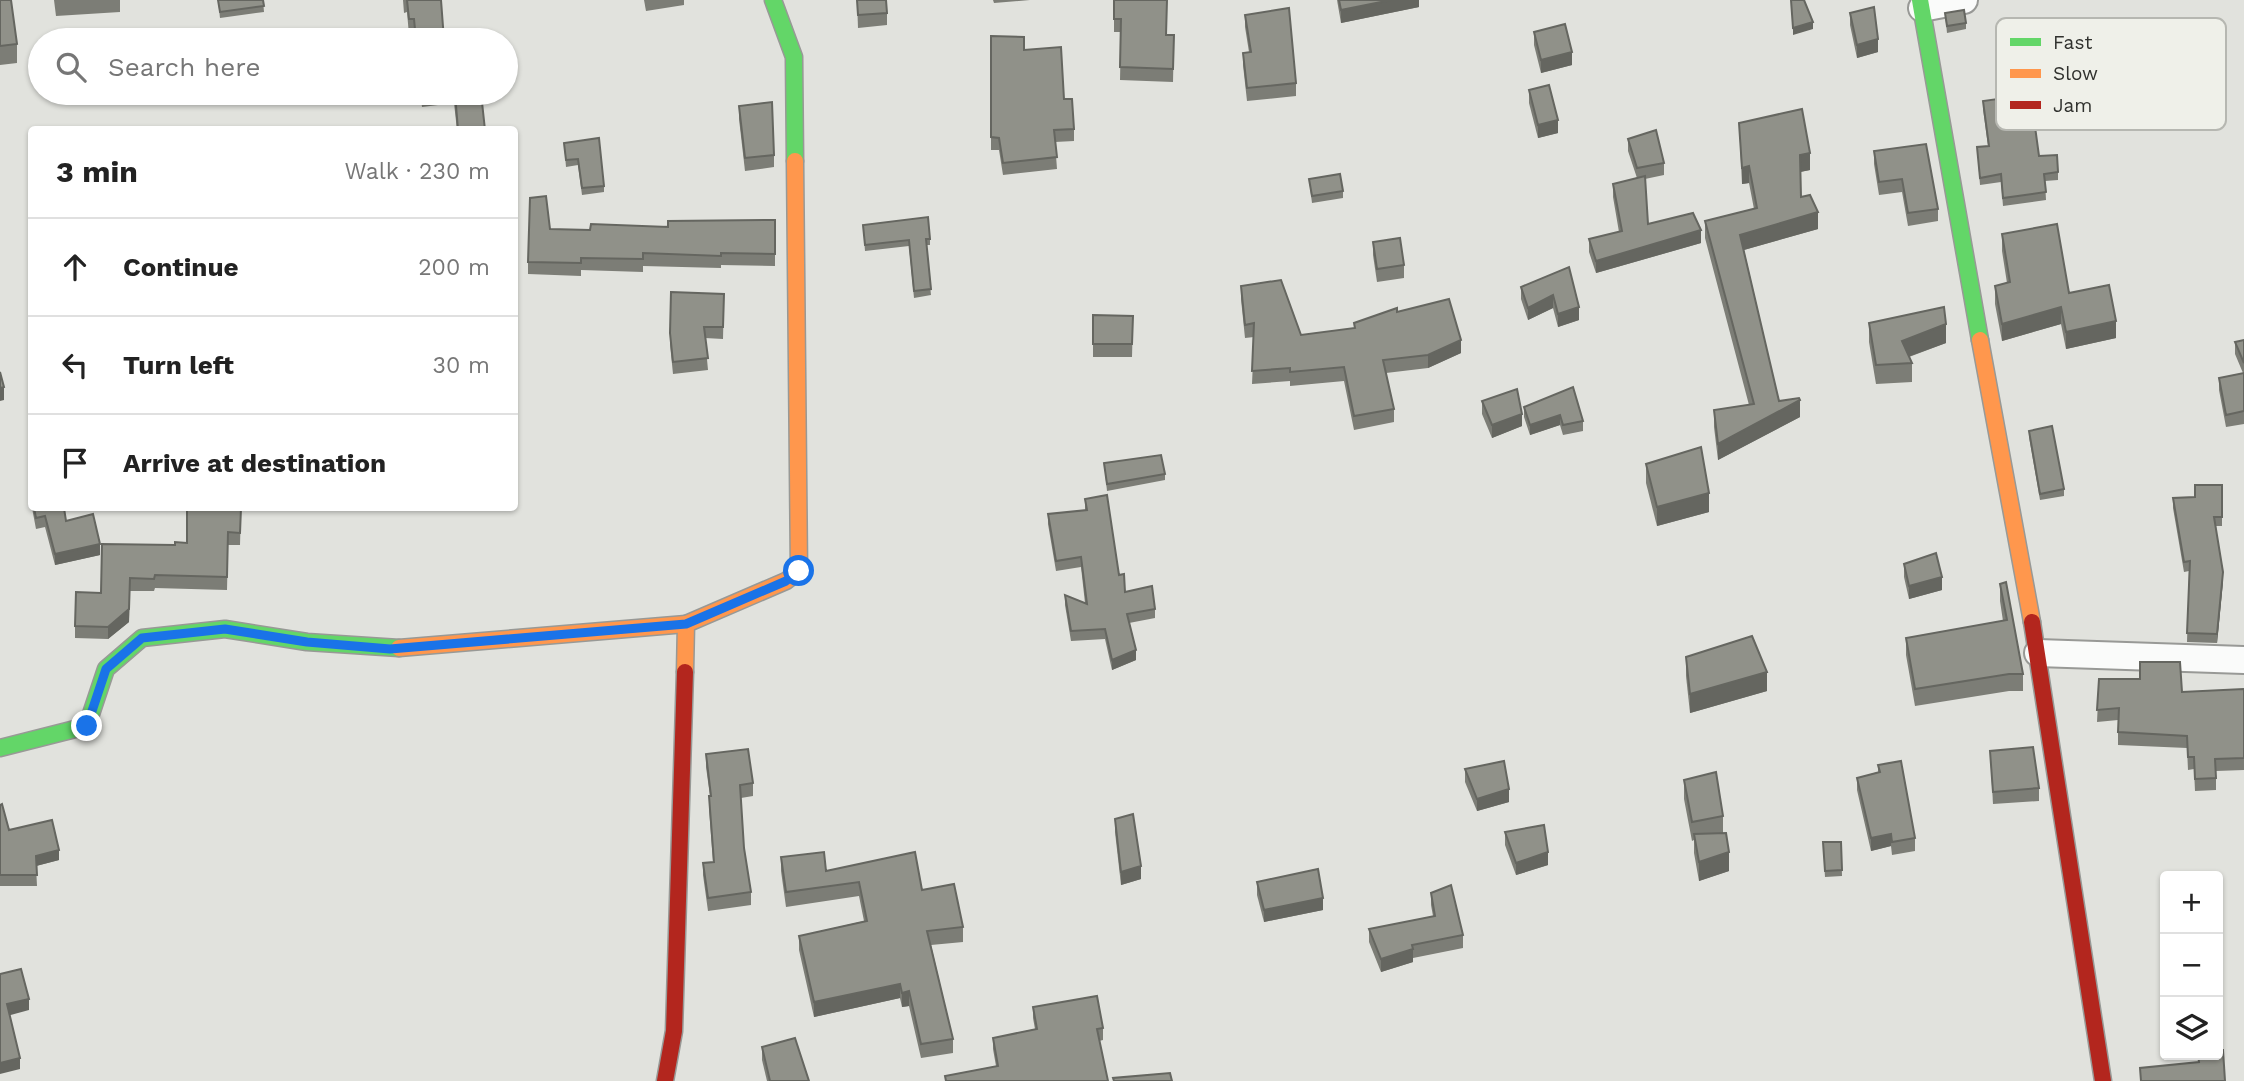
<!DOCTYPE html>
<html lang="en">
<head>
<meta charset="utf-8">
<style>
	:root { --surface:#fff; --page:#f6f6f6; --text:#222; --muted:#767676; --line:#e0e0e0 }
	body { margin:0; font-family:"Work Sans",sans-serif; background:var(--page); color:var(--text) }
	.controls { position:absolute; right:21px; bottom:21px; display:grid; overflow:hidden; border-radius:7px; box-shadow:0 2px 5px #0004 }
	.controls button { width:63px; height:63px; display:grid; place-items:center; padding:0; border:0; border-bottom:2px solid var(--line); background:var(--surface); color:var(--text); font:35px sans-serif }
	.stop { position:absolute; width:21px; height:21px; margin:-16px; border:5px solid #1a73e8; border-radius:50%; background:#fff }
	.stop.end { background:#1a73e8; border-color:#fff; box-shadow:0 2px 7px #0008 }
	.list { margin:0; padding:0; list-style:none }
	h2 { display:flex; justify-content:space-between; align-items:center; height:91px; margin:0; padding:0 28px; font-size:30px }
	h2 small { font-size:23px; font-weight:400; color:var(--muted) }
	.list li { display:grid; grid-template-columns:46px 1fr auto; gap:21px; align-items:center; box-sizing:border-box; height:98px; padding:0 28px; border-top:2px solid var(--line) }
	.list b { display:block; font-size:26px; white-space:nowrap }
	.list em { font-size:23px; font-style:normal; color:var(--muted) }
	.icon { flex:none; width:38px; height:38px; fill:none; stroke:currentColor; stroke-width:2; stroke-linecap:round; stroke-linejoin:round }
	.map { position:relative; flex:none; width:2244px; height:1081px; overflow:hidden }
	.search { position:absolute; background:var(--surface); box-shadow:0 2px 5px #0004; left:28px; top:28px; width:490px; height:77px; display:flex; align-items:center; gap:18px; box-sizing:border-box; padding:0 24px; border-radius:38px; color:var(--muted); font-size:26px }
	.panel { position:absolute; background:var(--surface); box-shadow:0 2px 5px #0004; left:28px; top:126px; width:490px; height:385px; border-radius:7px }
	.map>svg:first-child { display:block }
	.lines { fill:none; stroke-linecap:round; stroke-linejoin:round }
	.street-casing { stroke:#989996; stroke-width:30 }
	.fast-casing { stroke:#989996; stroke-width:19 }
	.slow-casing { stroke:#989996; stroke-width:19 }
	.jam-casing { stroke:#989996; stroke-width:19 }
	.street { stroke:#fafbfa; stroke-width:26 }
	.fast { stroke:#63d668; stroke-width:16 }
	.slow { stroke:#ff974d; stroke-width:16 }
	.jam { stroke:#b3261e; stroke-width:16 }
	.wall { fill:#7c7d76 }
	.shaded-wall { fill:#656660 }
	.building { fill:#909189; stroke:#656660; stroke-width:2 }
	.route { stroke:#1a73e8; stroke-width:9 }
	.key { fill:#eff0e9; stroke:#b6b7b1; stroke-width:2 }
	.key-label { font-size:19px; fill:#30312e }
</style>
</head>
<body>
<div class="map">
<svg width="2244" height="1081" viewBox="0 0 2244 1081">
	<rect width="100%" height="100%" fill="#e1e2dd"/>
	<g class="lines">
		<defs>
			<g id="street">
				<polyline points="1922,8 1964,0"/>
				<polyline points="2038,653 2244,660"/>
			</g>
			<g id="fast">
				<polyline points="773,0 794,57 795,161"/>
				<polyline points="1920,0 1980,340"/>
				<polyline points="0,748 87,726 106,669 142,638 225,629 307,642 399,648"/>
			</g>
			<g id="slow">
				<polyline points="1980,340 2032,622"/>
				<polyline points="399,648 686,624"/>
				<polyline points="685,672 686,624 786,581 799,571 795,161"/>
			</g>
			<g id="jam">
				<polyline points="2032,622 2103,1081"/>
				<polyline points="665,1081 674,1031 685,672"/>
			</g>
		</defs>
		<use href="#street" class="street-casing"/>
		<use href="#fast" class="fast-casing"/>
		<use href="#slow" class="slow-casing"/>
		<use href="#jam" class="jam-casing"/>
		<use href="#street" class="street"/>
		<use href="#fast" class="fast"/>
		<use href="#slow" class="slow"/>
		<use href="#jam" class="jam"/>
	</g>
	<g class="wall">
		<polygon points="0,0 17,44 17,63 0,65"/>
		<polygon points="54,0 120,0 120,12 56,16"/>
		<polygon points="218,0 263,0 264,12 220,18"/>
		<polygon points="403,0 441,0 444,40 414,40 414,34 409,35 407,12 404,13"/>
		<polygon points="644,0 684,0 684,5 646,11"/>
		<polygon points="857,0 887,13 887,25 858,28"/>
		<polygon points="993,0 1030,0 994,3"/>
		<polygon points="1114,0 1167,35 1174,35 1173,82 1120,80 1121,32 1114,32"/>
		<polygon points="1337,0 1419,0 1419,7 1341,23"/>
		<polygon points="1850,13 1878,52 1857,58 1850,25"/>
		<polygon points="1945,13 1966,23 1966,29 1947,33"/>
		<polygon points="1245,15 1296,83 1296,96 1247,101 1243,65 1243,53 1249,52 1245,27"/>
		<polygon points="1534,32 1572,65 1541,73 1534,45"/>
		<polygon points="991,36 1024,50 1064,99 1074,129 1074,141 1055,142 1057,169 1003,175 999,150 991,150"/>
		<polygon points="1529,90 1558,133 1538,138 1529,103"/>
		<polygon points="420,93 481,93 485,130 457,130 454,103 422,107"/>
		<polygon points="1983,101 2022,114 2039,156 2058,172 2058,180 2045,181 2046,200 2003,206 2001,182 1980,185 1977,147 1988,146 1983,109"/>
		<polygon points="739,106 774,155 774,167 745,171 739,119"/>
		<polygon points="1739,123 1810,170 1800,172 1801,197 1818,229 1744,250 1779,401 1800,417 1718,460 1714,427 1714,410 1749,405 1705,238 1705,221 1754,209 1749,183 1742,184"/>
		<polygon points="1628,139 1664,163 1664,175 1645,179 1648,224 1701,243 1596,273 1589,252 1589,239 1619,232 1613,197 1613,184 1637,178 1628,151"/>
		<polygon points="564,143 604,186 604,192 582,195 578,165 566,167"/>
		<polygon points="1874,151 1938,209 1938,221 1908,226 1902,192 1879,195 1874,164"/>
		<polygon points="1309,179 1343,191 1343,198 1312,203"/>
		<polygon points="775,220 775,266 721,265 721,268 643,266 643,272 581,270 581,276 528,274 528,262 550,229 590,230"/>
		<polygon points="863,225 930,239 930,245 926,245 931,295 914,298 909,246 865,251"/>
		<polygon points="2002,234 2069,293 2116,338 2066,349 2061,324 2002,341 1995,304 1995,286 2007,283 2002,251"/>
		<polygon points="1373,242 1404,265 1404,278 1377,282 1373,255"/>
		<polygon points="1569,267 1579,320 1558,327 1553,308 1528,320 1521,299 1521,287"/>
		<polygon points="1241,286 1301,335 1354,329 1397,312 1461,353 1428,368 1386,373 1394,409 1394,422 1354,430 1344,381 1290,386 1290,381 1252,384 1254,337 1245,338 1241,299"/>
		<polygon points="671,292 724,294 723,339 705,338 708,370 673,374 670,344"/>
		<polygon points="1093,315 1133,316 1132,357 1093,357"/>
		<polygon points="1869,323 1946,343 1909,357 1912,363 1912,382 1876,384 1869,342"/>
		<polygon points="2244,340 2244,424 2226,427 2219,390 2219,378 2243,373 2235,354 2235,342"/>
		<polygon points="1482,401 1522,426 1492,438 1482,414"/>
		<polygon points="1524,407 1583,421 1583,431 1563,435 1560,425 1530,435 1524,417"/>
		<polygon points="2029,431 2064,489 2064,496 2040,500 2029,437"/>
		<polygon points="1104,463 1165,474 1165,480 1107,491"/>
		<polygon points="1646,464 1709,512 1657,526 1646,483"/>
		<polygon points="29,479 32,479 32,503 29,490"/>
		<polygon points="2222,485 2222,526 2215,526 2223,581 2217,643 2187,642 2189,571 2184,572 2173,508 2173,498 2195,497"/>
		<polygon points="1085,499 1119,575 1125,592 1155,609 1155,618 1129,623 1136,660 1112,670 1105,639 1071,641 1065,605 1065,595 1085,603 1081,567 1056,571 1048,524 1048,514 1085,510"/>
		<polygon points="32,508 64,508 66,521 100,555 55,565 45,527 36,529"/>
		<polygon points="241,508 240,545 228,545 227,590 155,588 154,591 130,591 129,622 108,639 75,638 75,626 101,593 187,543"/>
		<polygon points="1904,564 1942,590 1909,599 1904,577"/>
		<polygon points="2000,584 2023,674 2023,691 2009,691 1915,706 1906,655 1906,638 2003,621 2000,601"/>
		<polygon points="1686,657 1767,691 1690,713 1686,676"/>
		<polygon points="2099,679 2182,692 2244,689 2244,770 2216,771 2216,790 2195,791 2194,769 2188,770 2187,748 2118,745 2118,720 2097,722"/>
		<polygon points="1990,751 2039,788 2039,801 1993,804"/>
		<polygon points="706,754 753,783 753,796 741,798 744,848 751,892 751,905 708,911 703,875 703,863 713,862 709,808 710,796 706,767"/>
		<polygon points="1878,765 1915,838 1915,851 1892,855 1891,846 1871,851 1857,790 1857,778 1878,772"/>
		<polygon points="1465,769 1509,802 1477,811 1465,782"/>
		<polygon points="1684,780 1723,816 1723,833 1729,871 1699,881 1694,853 1694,840 1692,841 1684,799"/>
		<polygon points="0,805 9,830 59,860 36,866 37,886 0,886"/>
		<polygon points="1115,819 1141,879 1121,885 1115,832"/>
		<polygon points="1505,832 1548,865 1516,875 1505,845"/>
		<polygon points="1823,842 1841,842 1842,876 1825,877"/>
		<polygon points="781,857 826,871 922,890 963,927 963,942 931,945 953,1039 953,1053 921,1058 909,1006 902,1007 900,998 814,1017 799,950 799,936 864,921 859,896 786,907 781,871"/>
		<polygon points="1257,882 1323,910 1264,922 1257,895"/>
		<polygon points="1431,893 1463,935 1463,948 1413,958 1413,962 1381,972 1369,942 1369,929 1433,916 1431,905"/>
		<polygon points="1033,1007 1103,1028 1103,1040 1099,1041 1108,1081 945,1081 945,1076 996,1066 993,1049 993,1038 1035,1029 1033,1018"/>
		<polygon points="762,1047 809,1081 767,1081 762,1060"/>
	</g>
	<g class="shaded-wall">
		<polygon points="1391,0 1419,0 1419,7 1341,23 1341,10"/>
		<polygon points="1813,22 1813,29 1793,35 1793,28"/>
		<polygon points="1878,39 1878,52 1857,58 1857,45"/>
		<polygon points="1572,52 1572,65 1541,73 1541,60"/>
		<polygon points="1558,120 1558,133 1538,138 1538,125"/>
		<polygon points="1810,153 1810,170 1800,172 1800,155"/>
		<polygon points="1749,166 1749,183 1742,184 1742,168"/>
		<polygon points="1818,212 1818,229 1740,251 1740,235"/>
		<polygon points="1701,230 1701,243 1596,273 1596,261"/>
		<polygon points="1553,295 1553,308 1528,320 1528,308"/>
		<polygon points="1579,307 1579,320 1558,327 1558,314"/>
		<polygon points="2061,307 2061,324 2002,341 2002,324"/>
		<polygon points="2116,321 2116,338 2066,349 2066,332"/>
		<polygon points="1946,324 1946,343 1902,359 1902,341"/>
		<polygon points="1461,340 1461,353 1428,368 1428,355"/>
		<polygon points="4,387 4,400 0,401 0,388"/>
		<polygon points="1800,400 1800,417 1718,460 1718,444"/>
		<polygon points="1522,414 1522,426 1492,438 1492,425"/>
		<polygon points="1560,415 1560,425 1530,435 1530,425"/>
		<polygon points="1709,493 1709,512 1657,526 1657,507"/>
		<polygon points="100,544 100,555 55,565 55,554"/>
		<polygon points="2223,572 2223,581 2217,643 2217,634"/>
		<polygon points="1942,577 1942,590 1909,599 1909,586"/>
		<polygon points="130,578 129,622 108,639 108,627"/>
		<polygon points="1136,650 1136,660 1112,670 1112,660"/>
		<polygon points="1767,672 1767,691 1690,713 1690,694"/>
		<polygon points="1509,789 1509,802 1477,811 1477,799"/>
		<polygon points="1891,834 1891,846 1871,851 1871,838"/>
		<polygon points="59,850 59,860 36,866 36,856"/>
		<polygon points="1548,852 1548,865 1516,875 1516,863"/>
		<polygon points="1729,852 1729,871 1699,881 1699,862"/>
		<polygon points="1141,866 1141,879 1121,885 1121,872"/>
		<polygon points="1323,898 1323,910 1264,922 1264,910"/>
		<polygon points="1413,949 1413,962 1381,972 1381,959"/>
		<polygon points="900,984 900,998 814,1017 814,1002"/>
		<polygon points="909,991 909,1006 902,1007 902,993"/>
		<polygon points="29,999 29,1010 7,1016 7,1004"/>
		<polygon points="20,1058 20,1069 0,1074 0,1063"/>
	</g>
	<g class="building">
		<polygon points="0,0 11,0 17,44 0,46"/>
		<polygon points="218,0 263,0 264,6 220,12"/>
		<polygon points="407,0 441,0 444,40 416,40 414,19 409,19"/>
		<polygon points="857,0 886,0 887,13 858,15"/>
		<polygon points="1114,0 1167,0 1166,35 1174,35 1173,69 1120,67 1121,19 1114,19"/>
		<polygon points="1339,0 1391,0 1341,10"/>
		<polygon points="1791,0 1804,0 1813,22 1793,28"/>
		<polygon points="1874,7 1878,39 1857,45 1850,13"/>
		<polygon points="1289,8 1296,83 1247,88 1243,53 1251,52 1245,15"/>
		<polygon points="1964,10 1966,23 1947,26 1945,13"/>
		<polygon points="1565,24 1572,52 1541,60 1534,32"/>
		<polygon points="991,36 1024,37 1024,50 1061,47 1064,99 1072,99 1074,129 1054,130 1057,157 1003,163 999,138 991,137"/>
		<polygon points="1549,85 1558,120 1538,125 1529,90"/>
		<polygon points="455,93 481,93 485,130 458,130"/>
		<polygon points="2019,96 2022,114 2033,112 2039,156 2057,155 2058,172 2044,174 2046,192 2003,198 2001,174 1980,178 1977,147 1989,146 1983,101"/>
		<polygon points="772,102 774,155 745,158 739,106"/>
		<polygon points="1802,109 1810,153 1800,155 1801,197 1810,195 1818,212 1740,235 1779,401 1799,398 1800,400 1718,444 1714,410 1754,404 1705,221 1757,208 1749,166 1742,168 1739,123"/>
		<polygon points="1656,130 1664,163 1637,168 1628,139"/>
		<polygon points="599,138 604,186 582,188 578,159 566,160 564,143"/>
		<polygon points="1926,144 1938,209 1908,213 1902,179 1879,182 1874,151"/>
		<polygon points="1340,174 1343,191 1312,196 1309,179"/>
		<polygon points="1645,176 1648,224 1693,213 1701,230 1596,261 1589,239 1622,231 1613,184"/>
		<polygon points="546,196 550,229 590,230 591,224 668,227 668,221 775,220 775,254 721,253 721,256 643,253 643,259 581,258 581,263 528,262 530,198"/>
		<polygon points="928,217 930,239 926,239 931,289 914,291 909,240 865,245 863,225"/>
		<polygon points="2057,224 2069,293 2109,285 2116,321 2066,332 2061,307 2002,324 1995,286 2010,282 2002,234"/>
		<polygon points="1400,238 1404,265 1377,269 1373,242"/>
		<polygon points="1569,267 1579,307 1558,314 1553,295 1528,308 1521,287"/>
		<polygon points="1281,280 1301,335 1355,328 1354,323 1397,308 1397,312 1449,299 1461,340 1428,355 1383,360 1394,409 1354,416 1344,367 1290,372 1290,368 1252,371 1254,323 1245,325 1241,286"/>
		<polygon points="671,292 724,294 723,327 704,327 708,358 673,362 670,333"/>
		<polygon points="1944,307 1946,324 1902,341 1912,363 1876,365 1869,323"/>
		<polygon points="1093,315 1133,316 1132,344 1093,344"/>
		<polygon points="2244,340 2244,363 2235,342"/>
		<polygon points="0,372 4,387 0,388"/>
		<polygon points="2244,373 2244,411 2226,415 2219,378"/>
		<polygon points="1573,387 1583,421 1563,425 1560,415 1530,425 1524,407"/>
		<polygon points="1517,389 1522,414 1492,425 1482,401"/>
		<polygon points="2052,426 2064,489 2040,494 2029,431"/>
		<polygon points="1701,447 1709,493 1657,507 1646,464"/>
		<polygon points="1161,455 1165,474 1107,484 1104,463"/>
		<polygon points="2195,485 2222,485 2222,517 2214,517 2223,572 2217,634 2187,633 2190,561 2184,562 2173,498 2195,497"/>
		<polygon points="1107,495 1119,575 1124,574 1125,592 1152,586 1155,609 1127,614 1136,650 1112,660 1105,629 1071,631 1065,595 1087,604 1081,557 1056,561 1048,514 1087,510 1085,499"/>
		<polygon points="34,508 64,508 66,521 93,514 100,544 55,554 45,516 36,518"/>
		<polygon points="187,508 241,508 240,533 228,532 227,577 155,575 154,579 130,578 129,609 108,627 75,626 76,592 101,593 102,544 175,545 175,542 187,543"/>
		<polygon points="1936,553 1942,577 1909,586 1904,564"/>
		<polygon points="2006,582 2023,674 2009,674 1915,689 1906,638 2007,620 2000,584"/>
		<polygon points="1752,636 1767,672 1690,694 1686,657"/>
		<polygon points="2140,662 2180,662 2182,692 2244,689 2244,758 2215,759 2216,778 2195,779 2194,757 2188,757 2187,736 2118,732 2119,708 2097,710 2099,679 2140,679"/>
		<polygon points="2033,747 2039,788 1993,792 1990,751"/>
		<polygon points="748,749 753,783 740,785 744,848 751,892 708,898 703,863 714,862 709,796 711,796 706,754"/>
		<polygon points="1504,761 1509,789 1477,799 1465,769"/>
		<polygon points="1901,761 1915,838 1892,842 1891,834 1871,838 1857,778 1880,772 1878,765"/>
		<polygon points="1716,772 1723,816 1692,822 1684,780"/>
		<polygon points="2,804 9,830 52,820 59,850 36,856 37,875 0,875 0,805"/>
		<polygon points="1133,814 1141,866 1121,872 1115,819"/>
		<polygon points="1544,825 1548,852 1516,863 1505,832"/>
		<polygon points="1726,833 1729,852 1699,862 1694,834"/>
		<polygon points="1823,842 1841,842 1842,870 1825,871"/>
		<polygon points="824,852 826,871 915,852 922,890 954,884 963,927 927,931 953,1039 921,1044 909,991 902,993 900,984 814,1002 799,936 867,921 859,882 786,892 781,857"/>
		<polygon points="1318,869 1323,898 1264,910 1257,882"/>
		<polygon points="1451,885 1463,935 1412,945 1413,949 1381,959 1369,929 1435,916 1431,893"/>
		<polygon points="21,969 29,999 7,1004 20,1058 0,1063 0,974"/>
		<polygon points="1097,996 1103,1028 1097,1029 1108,1081 946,1081 945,1076 998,1066 993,1038 1037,1029 1033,1007"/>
		<polygon points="795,1038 809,1081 770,1081 762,1047"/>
		<polygon points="2218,1050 2223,1050 2225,1081 2141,1081 2140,1068 2199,1062 2198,1055 2218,1055"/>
		<polygon points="1170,1073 1172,1081 1114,1081 1113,1078"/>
	</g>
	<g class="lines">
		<polyline class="route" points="87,726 106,669 142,638 225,629 307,642 390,649 686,624 786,581 799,571"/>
	</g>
	<rect x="1996" y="18" width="230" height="112" rx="10" class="key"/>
	<rect x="2010" y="38" width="31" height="8" fill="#63d668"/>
	<rect x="2010" y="69" width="31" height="9" fill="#ff974d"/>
	<rect x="2010" y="101" width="31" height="8" fill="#b3261e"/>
	<g class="key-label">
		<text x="2053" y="49">Fast</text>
		<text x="2053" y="80">Slow</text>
		<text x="2053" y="112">Jam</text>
	</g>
</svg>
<div class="controls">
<button>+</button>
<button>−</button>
<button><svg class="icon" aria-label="layers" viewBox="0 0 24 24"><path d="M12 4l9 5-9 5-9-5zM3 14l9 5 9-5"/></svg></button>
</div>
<div class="stop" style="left:799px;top:571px"></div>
<div class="stop end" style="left:87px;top:726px"></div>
<div class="search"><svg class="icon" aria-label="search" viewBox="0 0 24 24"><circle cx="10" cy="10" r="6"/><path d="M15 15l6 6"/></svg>Search here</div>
<section class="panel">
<h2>3 min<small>Walk · 230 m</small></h2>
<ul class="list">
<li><svg class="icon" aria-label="ahead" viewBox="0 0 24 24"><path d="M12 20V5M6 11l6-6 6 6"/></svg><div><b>Continue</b></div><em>200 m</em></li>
<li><svg class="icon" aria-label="left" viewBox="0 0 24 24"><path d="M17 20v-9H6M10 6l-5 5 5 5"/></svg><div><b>Turn left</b></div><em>30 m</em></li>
<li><svg class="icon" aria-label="arrive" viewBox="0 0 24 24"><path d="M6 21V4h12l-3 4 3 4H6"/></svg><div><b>Arrive at destination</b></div></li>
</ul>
</section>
</div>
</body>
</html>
